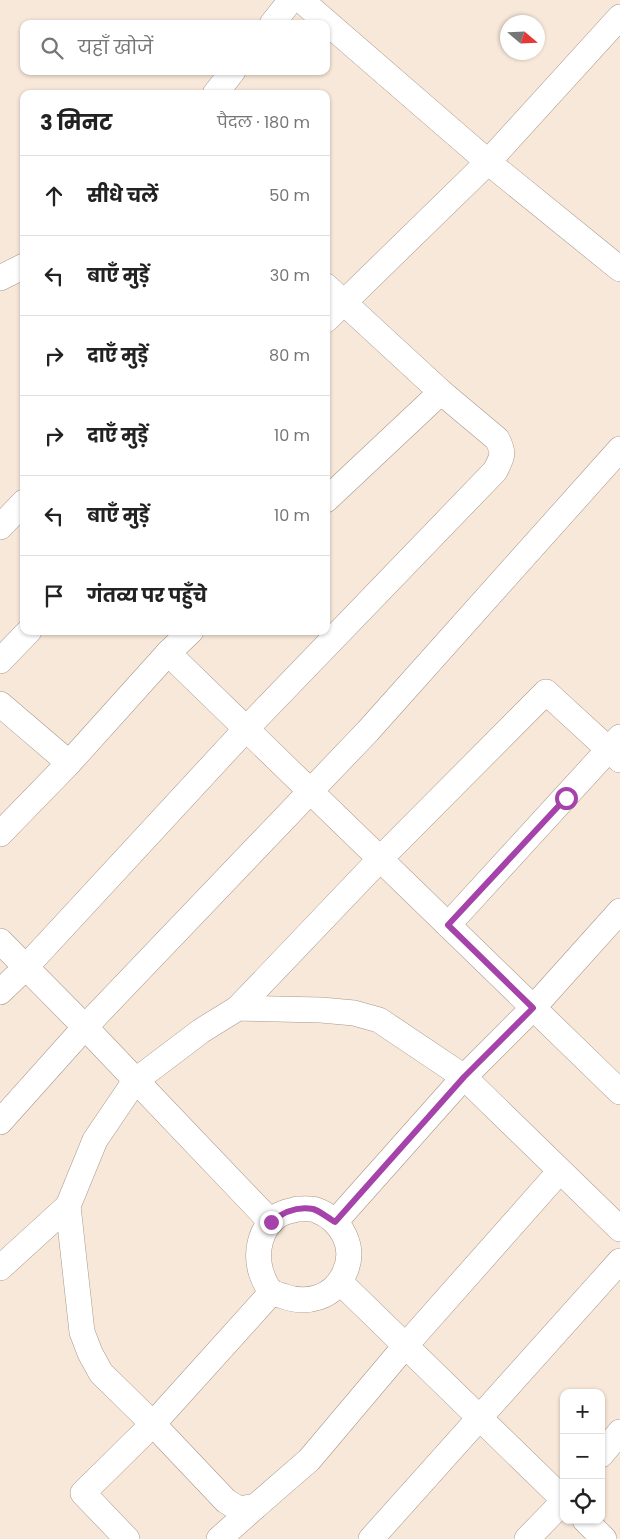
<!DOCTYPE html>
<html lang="hi">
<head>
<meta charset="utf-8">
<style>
	:root { --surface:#fff; --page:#f2f2f2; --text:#222; --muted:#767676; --line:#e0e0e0 }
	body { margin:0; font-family:Poppins,"Noto Sans Devanagari",sans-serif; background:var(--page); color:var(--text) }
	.controls { position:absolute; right:15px; bottom:15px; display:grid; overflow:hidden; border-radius:10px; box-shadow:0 1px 4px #0004 }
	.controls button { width:45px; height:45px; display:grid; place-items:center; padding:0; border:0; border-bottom:1px solid var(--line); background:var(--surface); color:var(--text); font:25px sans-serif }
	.compass { position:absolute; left:500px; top:15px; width:45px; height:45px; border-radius:50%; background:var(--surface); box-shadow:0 1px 4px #0004; rotate:109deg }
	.stop { position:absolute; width:15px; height:15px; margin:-11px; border:4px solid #a543aa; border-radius:50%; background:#fff }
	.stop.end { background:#a543aa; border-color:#fff; box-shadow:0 1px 5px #0008 }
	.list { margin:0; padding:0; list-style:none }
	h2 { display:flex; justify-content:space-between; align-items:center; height:65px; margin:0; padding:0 20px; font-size:21px }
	h2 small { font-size:16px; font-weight:400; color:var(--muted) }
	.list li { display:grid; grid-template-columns:32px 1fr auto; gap:15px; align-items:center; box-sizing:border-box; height:80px; padding:0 20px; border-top:1px solid var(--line) }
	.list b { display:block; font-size:19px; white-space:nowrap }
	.list em { font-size:16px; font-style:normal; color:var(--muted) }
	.icon { flex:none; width:28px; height:28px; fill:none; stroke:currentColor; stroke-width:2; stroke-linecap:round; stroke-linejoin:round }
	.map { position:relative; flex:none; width:620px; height:1539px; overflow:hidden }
	.search { position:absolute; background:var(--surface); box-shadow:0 1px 4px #0004; left:20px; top:20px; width:310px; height:55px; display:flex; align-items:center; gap:12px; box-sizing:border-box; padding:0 18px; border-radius:10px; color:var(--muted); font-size:19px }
	.panel { position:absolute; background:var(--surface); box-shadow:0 1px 4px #0004; left:20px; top:90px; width:310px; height:545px; border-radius:10px }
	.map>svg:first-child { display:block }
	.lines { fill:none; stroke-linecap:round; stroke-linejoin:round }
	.street-casing { stroke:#a7988b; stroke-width:26 }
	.street { stroke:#fff; stroke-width:25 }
	.route { stroke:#a543aa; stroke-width:6 }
</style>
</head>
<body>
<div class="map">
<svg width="620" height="1539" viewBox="0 0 620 1539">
	<rect width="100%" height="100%" fill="#f7e8d9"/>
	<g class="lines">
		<defs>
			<g id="street">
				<polyline points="301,0 488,162 620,269"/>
				<polyline points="272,24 291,0"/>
				<polyline points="215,94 233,71"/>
				<polyline points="0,278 24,266"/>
				<polyline points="326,320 488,162 620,17"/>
				<polyline points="326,500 441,392"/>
				<polyline points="0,527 24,502"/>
				<polyline points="168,653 620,1092"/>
				<polyline points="0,661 29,631"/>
				<polyline points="0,704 69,763"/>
				<polyline points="0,834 69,763 168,653 191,631"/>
				<polyline points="448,925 620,737"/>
				<polyline points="0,941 85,1027 271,1222"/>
				<path d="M0,992L25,968L246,729L495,471C502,457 505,454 497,439L441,392L326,286"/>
				<polyline points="238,1008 381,858 546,692 620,760"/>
				<polyline points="0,1122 85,1027 368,731 620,449"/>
				<polyline points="560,1171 406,1345 309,1460 256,1506 239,1509 226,1501 153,1424 101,1373 90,1353 82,1332 68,1206 95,1140 135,1081 201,1031 238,1008 321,1010 354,1013 379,1020 464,1077 620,1229"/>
				<path d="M297,1209C302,1209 310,1208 316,1210C342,1220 357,1248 344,1274C333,1298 306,1305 283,1296C280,1295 275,1294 272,1292C267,1288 263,1278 261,1272C255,1252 260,1227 279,1215C284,1212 291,1211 297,1209Z"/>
				<polyline points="335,1222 464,1077 533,1008 620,911"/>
				<polyline points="0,1268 68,1206"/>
				<polyline points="340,1282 564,1500"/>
				<polyline points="601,1455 620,1432"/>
				<polyline points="585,1520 604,1539"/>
				<polyline points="127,1539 83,1493 153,1424 272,1292"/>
				<polyline points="219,1539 256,1506"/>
				<polyline points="371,1539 620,1261"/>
				<polyline points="527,1539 564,1501"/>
			</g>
		</defs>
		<use href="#street" class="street-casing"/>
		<use href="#street" class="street"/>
	</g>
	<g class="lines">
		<path class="route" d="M271,1222C283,1212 297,1206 313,1209C320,1211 328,1218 335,1222L464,1077L533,1008L448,925L566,798"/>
	</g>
</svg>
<div class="controls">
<button>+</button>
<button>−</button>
<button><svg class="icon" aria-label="locate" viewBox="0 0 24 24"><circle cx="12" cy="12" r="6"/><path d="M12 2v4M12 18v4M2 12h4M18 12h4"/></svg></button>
</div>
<svg class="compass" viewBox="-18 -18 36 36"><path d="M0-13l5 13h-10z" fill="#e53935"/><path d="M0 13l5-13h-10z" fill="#767676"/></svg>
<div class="stop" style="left:566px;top:798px"></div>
<div class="stop end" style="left:271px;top:1222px"></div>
<div class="search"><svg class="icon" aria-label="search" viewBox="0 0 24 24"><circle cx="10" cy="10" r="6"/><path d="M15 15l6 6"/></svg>यहाँ खोजें</div>
<section class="panel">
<h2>3 मिनट<small>पैदल · 180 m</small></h2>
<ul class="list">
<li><svg class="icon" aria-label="ahead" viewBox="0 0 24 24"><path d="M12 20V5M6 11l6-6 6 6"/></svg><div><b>सीधे चलें</b></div><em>50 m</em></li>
<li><svg class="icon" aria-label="left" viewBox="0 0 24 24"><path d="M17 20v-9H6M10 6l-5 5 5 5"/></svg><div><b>बाएँ मुड़ें</b></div><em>30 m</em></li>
<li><svg class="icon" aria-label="right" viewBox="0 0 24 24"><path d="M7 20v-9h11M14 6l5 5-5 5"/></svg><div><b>दाएँ मुड़ें</b></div><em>80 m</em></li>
<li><svg class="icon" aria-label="right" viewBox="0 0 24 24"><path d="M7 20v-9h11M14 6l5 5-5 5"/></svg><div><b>दाएँ मुड़ें</b></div><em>10 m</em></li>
<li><svg class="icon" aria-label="left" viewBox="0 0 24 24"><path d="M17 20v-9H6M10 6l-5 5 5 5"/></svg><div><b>बाएँ मुड़ें</b></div><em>10 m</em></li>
<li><svg class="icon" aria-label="arrive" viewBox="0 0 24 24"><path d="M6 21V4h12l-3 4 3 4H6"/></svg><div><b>गंतव्य पर पहुँचे</b></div></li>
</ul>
</section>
</div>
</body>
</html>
